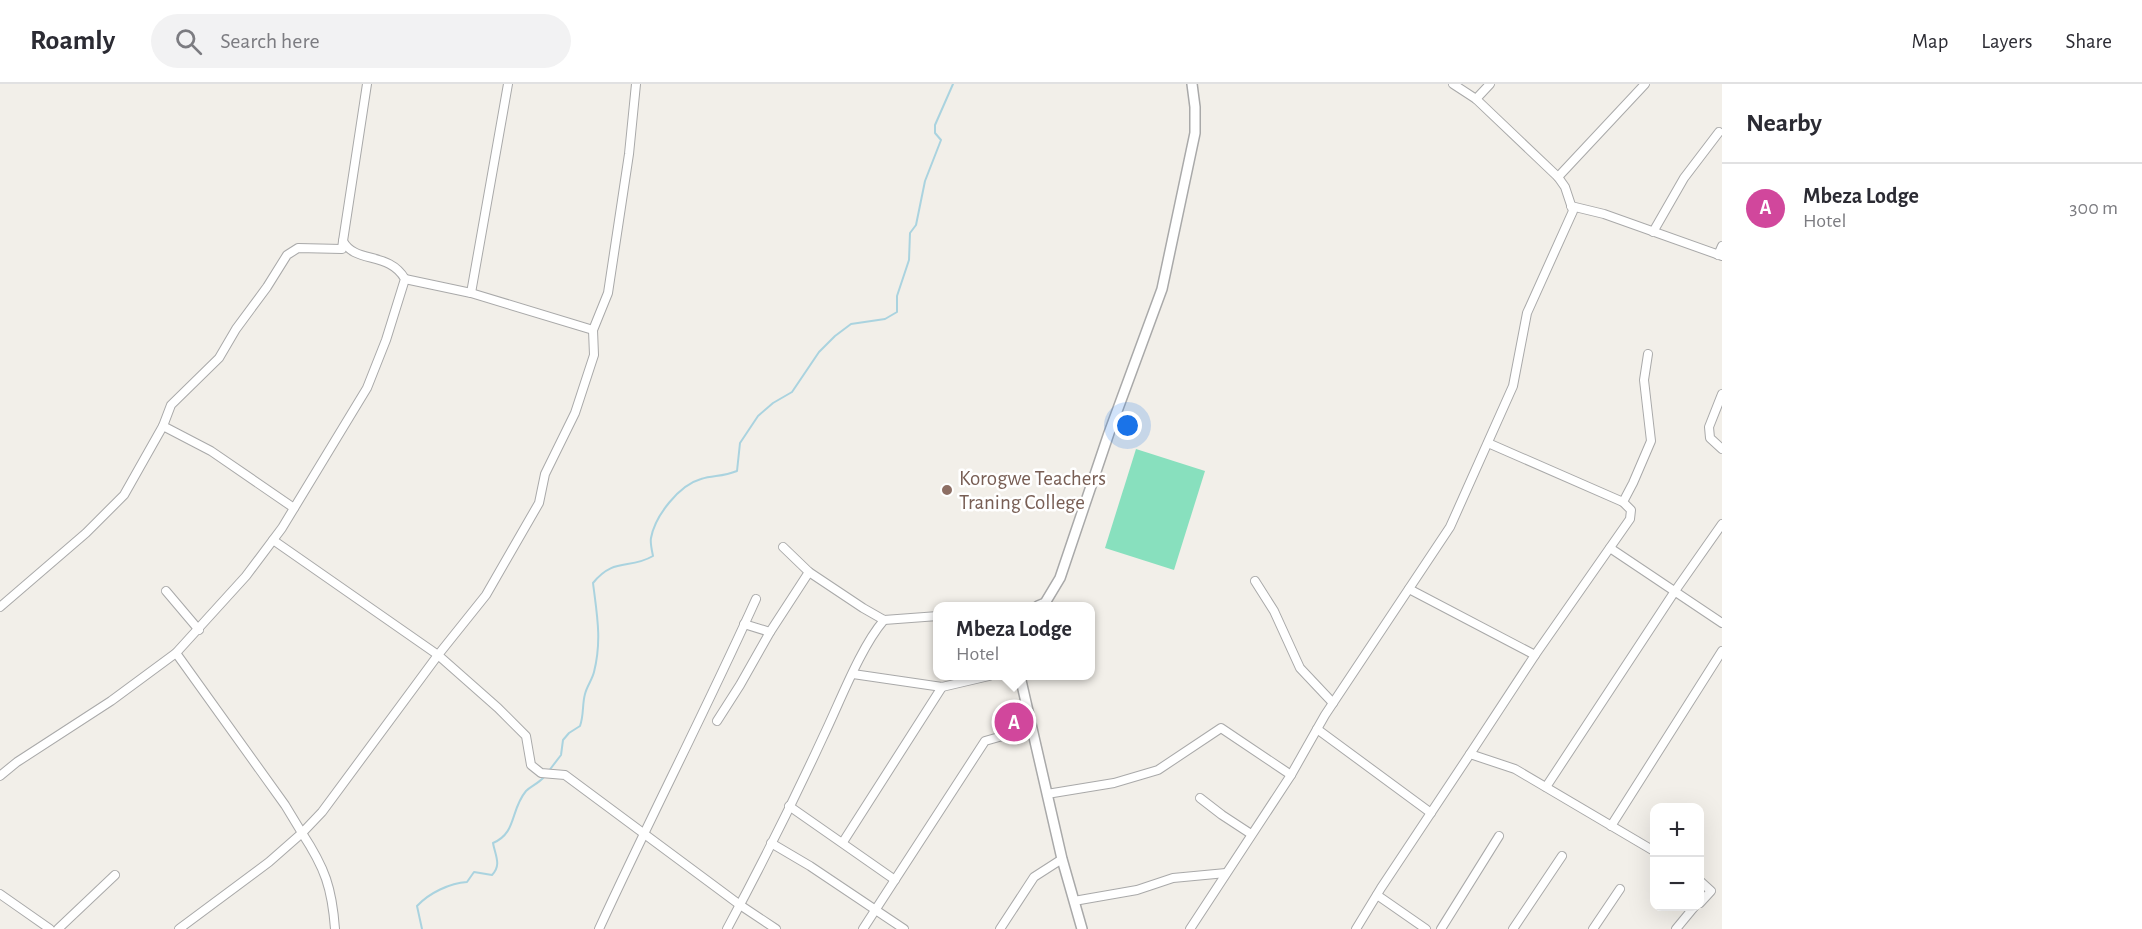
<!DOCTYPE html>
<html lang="en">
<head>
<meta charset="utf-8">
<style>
	:root { --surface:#fff; --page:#f2f2f3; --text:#2b2b33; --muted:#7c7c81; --line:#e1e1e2; --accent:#7c3aed }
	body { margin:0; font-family:"Alegreya Sans",sans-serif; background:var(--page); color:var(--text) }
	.controls { position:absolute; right:18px; bottom:18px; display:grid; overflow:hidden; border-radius:12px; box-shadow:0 6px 24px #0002 }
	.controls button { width:54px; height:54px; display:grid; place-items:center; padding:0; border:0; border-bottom:2px solid var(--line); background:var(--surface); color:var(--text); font:30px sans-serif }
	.you { position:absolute; left:1128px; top:342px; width:21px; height:21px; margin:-15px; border:4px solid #fff; border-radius:50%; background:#1a73e8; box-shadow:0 0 0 9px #1a73e833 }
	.badge { display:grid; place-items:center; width:39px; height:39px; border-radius:50%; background:var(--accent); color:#fff; font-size:20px; font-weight:700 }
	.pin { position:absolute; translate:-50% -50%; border:3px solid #fff; box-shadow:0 2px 6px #0006 }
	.popup { position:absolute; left:933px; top:518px; width:162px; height:78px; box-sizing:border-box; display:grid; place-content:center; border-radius:12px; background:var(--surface); filter:drop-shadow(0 2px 4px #0005); font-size:20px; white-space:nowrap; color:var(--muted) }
	.popup b { font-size:22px; color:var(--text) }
	.popup::after { content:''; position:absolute; left:50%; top:100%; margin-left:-12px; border:12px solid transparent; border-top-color:var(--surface) }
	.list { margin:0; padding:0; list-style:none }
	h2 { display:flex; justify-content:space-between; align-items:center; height:78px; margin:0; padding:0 24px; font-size:26px }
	h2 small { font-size:20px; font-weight:400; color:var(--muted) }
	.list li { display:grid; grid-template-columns:39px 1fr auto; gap:18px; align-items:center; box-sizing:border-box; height:90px; padding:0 24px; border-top:2px solid var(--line) }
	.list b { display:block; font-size:22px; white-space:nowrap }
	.list p { margin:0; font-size:20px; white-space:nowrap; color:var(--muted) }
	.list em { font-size:20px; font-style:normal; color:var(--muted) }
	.icon { flex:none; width:33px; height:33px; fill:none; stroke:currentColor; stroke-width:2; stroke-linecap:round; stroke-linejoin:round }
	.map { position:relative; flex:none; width:1722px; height:845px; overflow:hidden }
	header { display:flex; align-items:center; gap:36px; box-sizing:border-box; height:84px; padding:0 30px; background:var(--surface); border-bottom:2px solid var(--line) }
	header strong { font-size:28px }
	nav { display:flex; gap:33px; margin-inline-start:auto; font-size:21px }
	.search { width:420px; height:54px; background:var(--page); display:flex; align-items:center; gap:15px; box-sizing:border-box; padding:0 21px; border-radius:33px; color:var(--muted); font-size:22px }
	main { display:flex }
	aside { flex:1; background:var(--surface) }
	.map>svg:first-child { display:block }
	.pitch { fill:#88e0be }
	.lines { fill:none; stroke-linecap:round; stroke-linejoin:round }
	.stream { stroke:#aad3df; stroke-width:2 }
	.minor-casing { stroke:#a9a9a9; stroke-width:10 }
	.tertiary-casing { stroke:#a9a9a9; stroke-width:12 }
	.minor { stroke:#fff; stroke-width:8 }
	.tertiary { stroke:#fff; stroke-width:9 }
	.education-dot { fill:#8d6e63; stroke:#fff; stroke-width:2 }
	.labels { text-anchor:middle; stroke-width:5; stroke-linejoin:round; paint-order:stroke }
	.education-label { font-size:21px; fill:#785e54; stroke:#fff; text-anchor:start }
</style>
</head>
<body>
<header>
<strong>Roamly</strong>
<div class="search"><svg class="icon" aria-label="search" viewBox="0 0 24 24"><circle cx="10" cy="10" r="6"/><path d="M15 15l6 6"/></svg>Search here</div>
<nav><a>Map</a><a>Layers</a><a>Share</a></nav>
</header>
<main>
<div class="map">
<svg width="1722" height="845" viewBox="0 0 1722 845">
	<rect width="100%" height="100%" fill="#f2efe9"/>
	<polygon class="pitch" points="1136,365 1205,387 1174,486 1105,464"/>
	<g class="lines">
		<g class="stream">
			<path d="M548,688L561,671L563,656L569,649L580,642C584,631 582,621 585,610C587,602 592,596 594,588C602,556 597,531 593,499C614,473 629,486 653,472C652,467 650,459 651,454C655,432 679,401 701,395C714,391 722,393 737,387L740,359L758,332L773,319L792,308L819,268L835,252L851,240L885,235L897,228V212L909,176L910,149L916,141L925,97L941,56L935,49V41L953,0"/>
			<path d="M422,845L417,822C429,809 450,799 467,798L474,788L492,791C502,781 495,771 493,759C517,749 510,726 526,707C531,702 538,700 545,692"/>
		</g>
		<defs>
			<g id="minor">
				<polyline points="1476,15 1490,0"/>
				<polyline points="1558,93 1645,0"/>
				<polyline points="1571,122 1604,130 1722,172"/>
				<polyline points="1653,148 1684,94 1719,48"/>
				<polyline points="1718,171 1722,162"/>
				<polyline points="405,195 471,209 593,246"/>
				<polyline points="471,209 508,0"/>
				<polyline points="1722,310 1709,343 1710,354 1722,365"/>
				<polyline points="163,342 211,367 294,424"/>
				<polyline points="1623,418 1633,399 1651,357 1644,296 1648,270"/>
				<polyline points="273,456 438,571 498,624 526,652 531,681 541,689 565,691 740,821 776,845"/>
				<polyline points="783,463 809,488 863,524 884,536 938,532"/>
				<polyline points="1610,464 1722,539"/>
				<polyline points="1255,497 1274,527 1300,584 1333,619"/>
				<polyline points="1409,505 1535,571"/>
				<polyline points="166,507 199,546"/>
				<polyline points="0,523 86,449 124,411 163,342 171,321 219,274 236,245 267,203 287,171 298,164 342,165 343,157"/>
				<polyline points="744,540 770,548"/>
				<polyline points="176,569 285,721 302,749 322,728 438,571 486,511 539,419 545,390 575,329 594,271 593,246 608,209 629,70 636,0"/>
				<polyline points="853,590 942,603 989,592"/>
				<polyline points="717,637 740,601 770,548 809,488"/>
				<polyline points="1317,645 1431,729"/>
				<polyline points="1470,670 1535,571 1630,435 1631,426 1623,418 1488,359"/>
				<path d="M0,692L17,678L111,617L176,569L246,492L282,444L367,304L386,256L405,195C389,167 355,180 343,157L367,0"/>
				<polyline points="1546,703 1675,507 1722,440"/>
				<polyline points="1047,710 1114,699 1158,686 1221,644 1291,691"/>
				<polyline points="1200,714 1222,731 1251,750"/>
				<polyline points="789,722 895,796"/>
				<polyline points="1611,742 1722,567"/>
				<polyline points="843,758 942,603"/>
				<polyline points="771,759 810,782 904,845"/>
				<polyline points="1700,797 1711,807 1700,819"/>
				<polyline points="0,810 50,845"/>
				<polyline points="1377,811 1426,845"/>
				<polyline points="1074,817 1137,806 1173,794 1226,789"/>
				<polyline points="58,845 115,791"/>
				<path d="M179,845L269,778L302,749C325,784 332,804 335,845"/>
				<path d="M599,845C650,734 706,626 756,515"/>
				<path d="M727,845C761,782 793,718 823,653C840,618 860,564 884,536"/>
				<polyline points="863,845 985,657 1031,644"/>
				<polyline points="1000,845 1034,793 1062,775"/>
				<polyline points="1190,845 1291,691 1325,631 1450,443 1513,302 1527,229 1573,127 1565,103 1558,93 1476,15 1453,0"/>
				<polyline points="1356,845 1381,804 1470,670 1515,685 1654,767"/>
				<polyline points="1441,845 1499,752"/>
				<polyline points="1513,845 1562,772"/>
				<polyline points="1593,845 1620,805"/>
				<polyline points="1676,845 1695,822"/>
			</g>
			<g id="tertiary">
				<polyline points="1038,522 1045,519 1060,494 1109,349 1162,205 1195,49 1195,23 1192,0"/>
				<polyline points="1020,592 1062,775 1082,845"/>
			</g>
		</defs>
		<use href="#minor" class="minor-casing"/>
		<use href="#tertiary" class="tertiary-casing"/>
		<use href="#minor" class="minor"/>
		<use href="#tertiary" class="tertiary"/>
	</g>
	<circle class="education-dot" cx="947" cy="406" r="6"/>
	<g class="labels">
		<g class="education-label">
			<text x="959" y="401">Korogwe Teachers<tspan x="959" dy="24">Traning College</tspan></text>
		</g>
	</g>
</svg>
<div class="controls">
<button>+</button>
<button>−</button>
</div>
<div class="you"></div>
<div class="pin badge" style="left:1014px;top:638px;background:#d1479c">A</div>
<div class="popup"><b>Mbeza Lodge</b>Hotel</div>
</div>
<aside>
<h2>Nearby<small></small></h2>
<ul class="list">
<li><span class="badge" style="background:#d1479c">A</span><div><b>Mbeza Lodge</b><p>Hotel</p></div><em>300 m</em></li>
</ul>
</aside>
</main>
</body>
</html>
